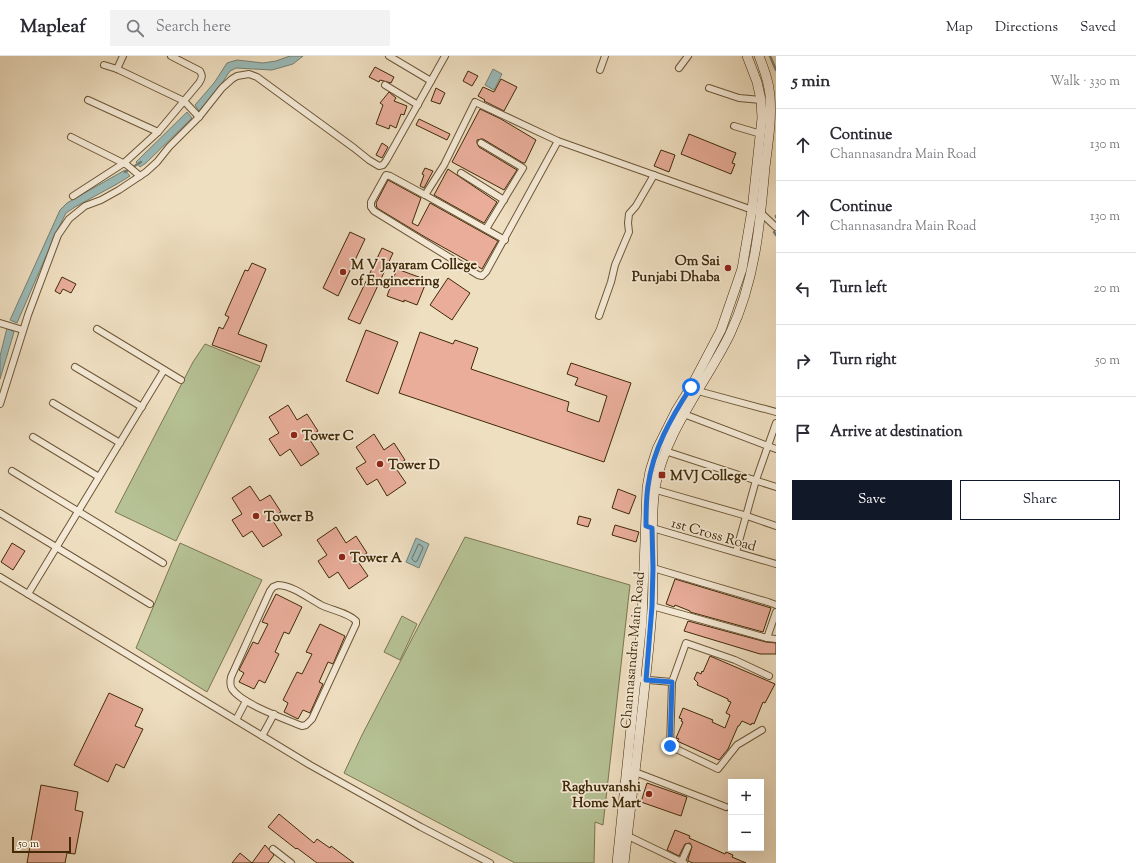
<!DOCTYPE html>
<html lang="en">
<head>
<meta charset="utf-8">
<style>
	:root { --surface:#fff; --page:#f2f2f3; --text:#2b2b33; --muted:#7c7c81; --line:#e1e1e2; --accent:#111827 }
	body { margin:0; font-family:"Sorts Mill Goudy",serif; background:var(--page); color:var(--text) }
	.controls { position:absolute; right:12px; bottom:12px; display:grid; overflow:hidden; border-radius:0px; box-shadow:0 4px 16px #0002 }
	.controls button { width:36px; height:36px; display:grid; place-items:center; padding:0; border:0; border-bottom:1px solid var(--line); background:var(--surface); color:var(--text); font:20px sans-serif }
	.scale { position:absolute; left:12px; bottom:10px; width:59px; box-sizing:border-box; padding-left:4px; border:2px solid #402a07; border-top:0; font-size:11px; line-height:14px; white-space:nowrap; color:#402a07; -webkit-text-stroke:3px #f5ead7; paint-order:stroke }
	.stop { position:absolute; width:12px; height:12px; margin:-9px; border:3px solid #1a73e8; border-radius:50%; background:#fff }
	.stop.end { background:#1a73e8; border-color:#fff; box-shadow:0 1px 4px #0008 }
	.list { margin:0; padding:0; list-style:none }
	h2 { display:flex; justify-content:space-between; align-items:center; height:52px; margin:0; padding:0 16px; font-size:17px }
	h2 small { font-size:13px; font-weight:400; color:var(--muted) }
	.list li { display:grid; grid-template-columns:26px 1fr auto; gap:12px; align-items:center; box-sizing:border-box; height:72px; padding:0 16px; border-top:1px solid var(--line) }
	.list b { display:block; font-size:15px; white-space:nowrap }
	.list p { margin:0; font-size:13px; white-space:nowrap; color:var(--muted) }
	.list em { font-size:13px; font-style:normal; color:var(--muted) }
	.actions { display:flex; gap:8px; padding:12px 16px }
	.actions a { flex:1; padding:9px 0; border:1px solid var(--accent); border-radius:0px; text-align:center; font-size:14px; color:var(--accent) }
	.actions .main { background:var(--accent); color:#fff }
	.icon { flex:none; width:22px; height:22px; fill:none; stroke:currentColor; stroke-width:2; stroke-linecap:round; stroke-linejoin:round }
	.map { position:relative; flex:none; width:776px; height:807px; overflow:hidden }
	header { display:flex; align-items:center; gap:24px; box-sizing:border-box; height:56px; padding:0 20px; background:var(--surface); border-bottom:1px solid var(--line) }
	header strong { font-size:19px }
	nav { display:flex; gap:22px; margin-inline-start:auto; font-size:14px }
	.search { width:280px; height:36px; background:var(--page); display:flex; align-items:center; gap:10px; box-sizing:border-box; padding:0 14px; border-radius:0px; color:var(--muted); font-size:15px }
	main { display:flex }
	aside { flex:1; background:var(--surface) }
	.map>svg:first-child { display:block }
	.green { fill:#b6c295; stroke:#7b764e }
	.water { fill:#9bbbb9; stroke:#778172 }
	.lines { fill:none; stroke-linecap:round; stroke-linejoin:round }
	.shore { stroke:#6e7260; stroke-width:1 }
	.stream { stroke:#778172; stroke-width:2.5 }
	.building { fill:#e9ad9a; stroke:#402a07 }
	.street-casing { stroke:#6c5736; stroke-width:8 }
	.secondary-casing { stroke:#402a07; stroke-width:10 }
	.street { stroke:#f5ead7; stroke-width:6 }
	.secondary { stroke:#f5ead7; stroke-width:9 }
	.route { stroke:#1a73e8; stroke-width:5 }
	.poi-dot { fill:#8f2418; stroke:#f5ead7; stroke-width:1.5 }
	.labels { text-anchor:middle; stroke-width:3.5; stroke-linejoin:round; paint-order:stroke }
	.poi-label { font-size:14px; font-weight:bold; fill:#402a07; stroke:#f5ead7; text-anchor:start }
	.street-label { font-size:14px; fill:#402a07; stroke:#f5ead7 }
</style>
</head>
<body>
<header>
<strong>Mapleaf</strong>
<div class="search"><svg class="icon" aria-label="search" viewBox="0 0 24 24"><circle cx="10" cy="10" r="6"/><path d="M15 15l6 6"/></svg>Search here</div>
<nav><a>Map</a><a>Directions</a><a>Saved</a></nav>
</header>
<main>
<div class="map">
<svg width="776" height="807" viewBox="0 0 776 807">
	<rect width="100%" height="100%" fill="#efdfc1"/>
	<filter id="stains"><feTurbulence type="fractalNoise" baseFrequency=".005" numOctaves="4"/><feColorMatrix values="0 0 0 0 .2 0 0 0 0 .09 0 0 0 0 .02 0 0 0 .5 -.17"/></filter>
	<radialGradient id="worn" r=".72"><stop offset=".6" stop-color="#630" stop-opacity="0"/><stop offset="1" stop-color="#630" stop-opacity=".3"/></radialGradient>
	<g class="green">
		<polygon points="205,288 260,310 176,485 115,456 193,306"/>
		<polygon points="465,481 630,529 603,769 595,766 594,807 515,807 344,717 362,679"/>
		<polygon points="180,487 262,524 207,636 136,592"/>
		<polygon points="402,560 417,568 400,604 384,596"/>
	</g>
	<g class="water">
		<polygon points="290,0 303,0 293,8 272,14 236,12 230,15 218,33 199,55 195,49 214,27 227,7 237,4 263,7 276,5"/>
		<polygon points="493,13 502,18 494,34 485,29"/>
		<polygon points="187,56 192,62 146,107 140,111 136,106"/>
		<polygon points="125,114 130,120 117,128 75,151 66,157 56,177 17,267 10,264 60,154 67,147"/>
		<polygon points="7,272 14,276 0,323 0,300"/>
		<polygon points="416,482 429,488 419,512 406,506"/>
	</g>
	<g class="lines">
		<polygon class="shore" points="419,488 422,490 423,492 417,505 415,506 412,503"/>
		<g class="stream">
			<polyline points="770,0 776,14"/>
			<polyline points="125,116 141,106"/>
			<polyline points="776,161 776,160"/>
			<polyline points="774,176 776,179"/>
		</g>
	</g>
	<g class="building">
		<polygon points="375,11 394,21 391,27 380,24 379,26 369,21"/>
		<polygon points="468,15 478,20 472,30 463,25"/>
		<polygon points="501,23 517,31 504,55 484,45 485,44 478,40 483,31 494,36"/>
		<polygon points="436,32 445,37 440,48 431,45"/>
		<polygon points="389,36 396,42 394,45 407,50 404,59 401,58 396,72 390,69 389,73 376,68 383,49 380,47"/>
		<polygon points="480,53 501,63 536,84 525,107 523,107 483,83 481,83 477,84 477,87 479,91 517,114 504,134 452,106"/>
		<polygon points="419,63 450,78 447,84 416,69"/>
		<polygon points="689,78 736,97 732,107 735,108 731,118 681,98"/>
		<polygon points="382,87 388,91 382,102 376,99"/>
		<polygon points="661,94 675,99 669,116 654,110"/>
		<polygon points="425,112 433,115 424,132 420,130 424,119 422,118"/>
		<polygon points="448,113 497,146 484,167 434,139"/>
		<polygon points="388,124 421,142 412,167 418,170 430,147 498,185 482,213 425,181 377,152 376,147"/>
		<polygon points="350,176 365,183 338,240 323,232"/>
		<polygon points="382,192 393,197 360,268 348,263"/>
		<polygon points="252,207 266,213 238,278 267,289 261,306 212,289 219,271 223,273 229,261 225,259 245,214 248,215"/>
		<polygon points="397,213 427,224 417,249 404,244 404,246 387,240"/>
		<polygon points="62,221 76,228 71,237 63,233 60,238 55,235"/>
		<polygon points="448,222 470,237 452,264 430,249"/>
		<polygon points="366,274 398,286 378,338 346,325"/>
		<polygon points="420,276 453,288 455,284 478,292 471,313 569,346 567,355 599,366 607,340 575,329 578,322 567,318 571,307 631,327 604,406 399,337"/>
		<polygon points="288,349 297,364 307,358 318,375 308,381 319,398 301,410 290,393 280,400 269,383 279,377 269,361"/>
		<polygon points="374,378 384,394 394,387 405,404 395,411 406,427 387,440 377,423 367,429 356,412 366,406 356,391"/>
		<polygon points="250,430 260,445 270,439 281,456 271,462 282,479 263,491 252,475 243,481 232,464 242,458 232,442"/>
		<polygon points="618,433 636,440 629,458 612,452"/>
		<polygon points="579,460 591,463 588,471 577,468"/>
		<polygon points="615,469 639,476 636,486 612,479"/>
		<polygon points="336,471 346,487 356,480 367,497 357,504 368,520 349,533 338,516 329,522 318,505 327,499 317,484"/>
		<polygon points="12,487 25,495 13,514 1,506"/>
		<polygon points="675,523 771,552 763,576 690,556 690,555 675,549 674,551 666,548"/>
		<polygon points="276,538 302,551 289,578 284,576 275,596 279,598 265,627 259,624 254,633 239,626 244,617 239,614 253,586 258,588 268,568 262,566"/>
		<polygon points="688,565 766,586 776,587 776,598 760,598 684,575"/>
		<polygon points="320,568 345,580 333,608 328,606 319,626 323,628 310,657 303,654 298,663 284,656 288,647 283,644 297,616 302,618 312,598 306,596"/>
		<polygon points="710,600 775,628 765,647 763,646 754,668 752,667 751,669 742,665 739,670 738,670 728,693 719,704 677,685 679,683 676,682 683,666 681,665 682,663 679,662 683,652 713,664 712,666 725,672 730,659 726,657 731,646 728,645 728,643 697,629 698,627 694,623 697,616 701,618 702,615 703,616"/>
		<polygon points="109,637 143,653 135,670 143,673 124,712 116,708 108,726 74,709"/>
		<polygon points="647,727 687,741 681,760 641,746"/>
		<polygon points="41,729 78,736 75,754 83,756 75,798 67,797 65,807 27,807"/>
		<polygon points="279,758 314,787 317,783 330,792 331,790 354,807 317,807 297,792 296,793 268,771"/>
		<polygon points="675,774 690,780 689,782 725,798 726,796 733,799 732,801 746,807 693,807 688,805 688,803 692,791 690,787 685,788 679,800 667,794"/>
		<polygon points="265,789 274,799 268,807 232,807 240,797 252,807"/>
	</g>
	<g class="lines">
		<defs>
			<g id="street">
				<polyline points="389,0 431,25"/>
				<polyline points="104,9 117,13 184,45 199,61"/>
				<polyline points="679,12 688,0"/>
				<polyline points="117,13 123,0"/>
				<polyline points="600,14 605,0"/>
				<polyline points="385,29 418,49"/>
				<polyline points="709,32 739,42 761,44"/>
				<polyline points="88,44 158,76"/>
				<polyline points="734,70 761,78"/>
				<polyline points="71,81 127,109 140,120"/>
				<polyline points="558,85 486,216 482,220 478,219 374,155 371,151 371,146 386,119 390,120 425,139 444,109 475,46 558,85 761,157 776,171"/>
				<polyline points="481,87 523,112 486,173"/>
				<polyline points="461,117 504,144"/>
				<polyline points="425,139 505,184"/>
				<path d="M73,140L124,107L158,76L199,27C202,22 203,20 200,15L171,0"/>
				<polyline points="599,260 611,226 615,209 629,176 628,167 629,158 636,150 654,119"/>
				<polyline points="0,267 23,274"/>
				<polyline points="97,273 181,324"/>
				<polyline points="75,311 142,351"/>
				<polyline points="698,335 776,356"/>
				<polyline points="53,347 120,387"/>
				<polyline points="0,348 28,259 58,179 69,163 85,150 101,144 119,134 146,116 157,106 169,91 199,61 222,32 232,23 237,20 249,18 257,21 354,92 369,104 379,110 383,109 386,105 445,0"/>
				<polyline points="681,357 776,393"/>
				<polyline points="33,381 99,421"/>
				<polyline points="665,395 776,431"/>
				<polyline points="12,415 163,507"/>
				<polyline points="653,433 747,460 776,470"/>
				<polyline points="0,457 150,548"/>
				<polyline points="649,471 776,508"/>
				<polyline points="736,496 756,424 776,367"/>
				<polyline points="653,512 768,546 776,549"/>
				<polyline points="0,521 310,709 421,771 490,807"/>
				<path d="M278,529C294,530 308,542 321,549C331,554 349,557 356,565V568L312,663L306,669L302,670C285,663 242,648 232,633C230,630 230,626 231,621L270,535L273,531Z"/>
				<polyline points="28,538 164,314"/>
				<polyline points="652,550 767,582 776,583"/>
				<polyline points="767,582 776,556"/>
				<polyline points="637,623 672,626 686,587 735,604 769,620"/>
				<polyline points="672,626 670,690 718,713 737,689 762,674"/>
				<polyline points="236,664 246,645"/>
				<polyline points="262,680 274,658"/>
				<polyline points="635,716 726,751"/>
				<polyline points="628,780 684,807"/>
				<polyline points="273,793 291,807"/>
				<polyline points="681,807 688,791"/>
			</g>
			<g id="secondary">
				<polyline points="617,807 642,565 647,432 650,415 657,393 676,355 691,331 721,274 742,213 752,154 762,62 761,44 757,26 747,0"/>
				<path d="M624,807C629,768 633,729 638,690C643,645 649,599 652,553C655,513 649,472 655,432C665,375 705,329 730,278C755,225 760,169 765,111C768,87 772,64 770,40C769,26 764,13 759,0"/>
			</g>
		</defs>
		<use href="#street" class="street-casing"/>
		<use href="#secondary" class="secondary-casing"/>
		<use href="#street" class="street"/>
		<use href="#secondary" class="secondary"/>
	</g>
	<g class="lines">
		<path class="route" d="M670,690L672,626L646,624L652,550L653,512L652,472L646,470C646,457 646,443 648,430C653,393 671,362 691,331"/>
	</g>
	<g class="poi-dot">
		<circle cx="728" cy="212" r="4"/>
		<circle cx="343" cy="216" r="4"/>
		<circle cx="294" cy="379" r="4"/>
		<circle cx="380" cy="408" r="4"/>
		<rect x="658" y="415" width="8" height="8" rx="2"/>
		<circle cx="256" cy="460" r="4"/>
		<circle cx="342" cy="501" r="4"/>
		<circle cx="649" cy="738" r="4"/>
	</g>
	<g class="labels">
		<g class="poi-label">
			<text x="720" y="209" text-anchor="end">Om Sai<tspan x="720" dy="16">Punjabi Dhaba</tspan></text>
			<text x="351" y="213">M V Jayaram College<tspan x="351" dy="16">of Engineering</tspan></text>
			<text x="302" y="384">Tower C</text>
			<text x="388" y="413">Tower D</text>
			<text x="670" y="424">MVJ College</text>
			<text x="264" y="465">Tower B</text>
			<text x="350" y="506">Tower A</text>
			<text x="641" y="735" text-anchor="end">Raghuvanshi<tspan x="641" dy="16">Home Mart</tspan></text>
		</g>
		<g class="street-label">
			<text transform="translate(714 478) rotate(16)" y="5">1st Cross Road</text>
			<text transform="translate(632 594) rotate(-85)" y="5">Channasandra Main Road</text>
		</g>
	</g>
	<rect width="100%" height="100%" filter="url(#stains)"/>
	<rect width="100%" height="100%" fill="url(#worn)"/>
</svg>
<div class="controls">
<button>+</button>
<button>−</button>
</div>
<div class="scale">50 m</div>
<div class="stop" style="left:691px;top:331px"></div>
<div class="stop end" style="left:670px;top:690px"></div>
</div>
<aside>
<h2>5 min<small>Walk · 330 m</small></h2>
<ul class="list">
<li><svg class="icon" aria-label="ahead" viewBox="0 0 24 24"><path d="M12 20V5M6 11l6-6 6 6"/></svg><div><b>Continue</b><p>Channasandra Main Road</p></div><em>130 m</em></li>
<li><svg class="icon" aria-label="ahead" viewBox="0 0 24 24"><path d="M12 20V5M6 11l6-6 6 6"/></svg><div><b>Continue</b><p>Channasandra Main Road</p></div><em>130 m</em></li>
<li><svg class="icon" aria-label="left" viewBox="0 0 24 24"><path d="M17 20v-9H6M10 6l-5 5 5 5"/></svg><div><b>Turn left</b></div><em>20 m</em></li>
<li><svg class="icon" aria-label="right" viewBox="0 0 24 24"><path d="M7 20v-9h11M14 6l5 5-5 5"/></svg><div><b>Turn right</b></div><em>50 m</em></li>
<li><svg class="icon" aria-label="arrive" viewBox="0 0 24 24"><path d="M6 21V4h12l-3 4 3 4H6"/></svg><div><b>Arrive at destination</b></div></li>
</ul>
<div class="actions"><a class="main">Save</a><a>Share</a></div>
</aside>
</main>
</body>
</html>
